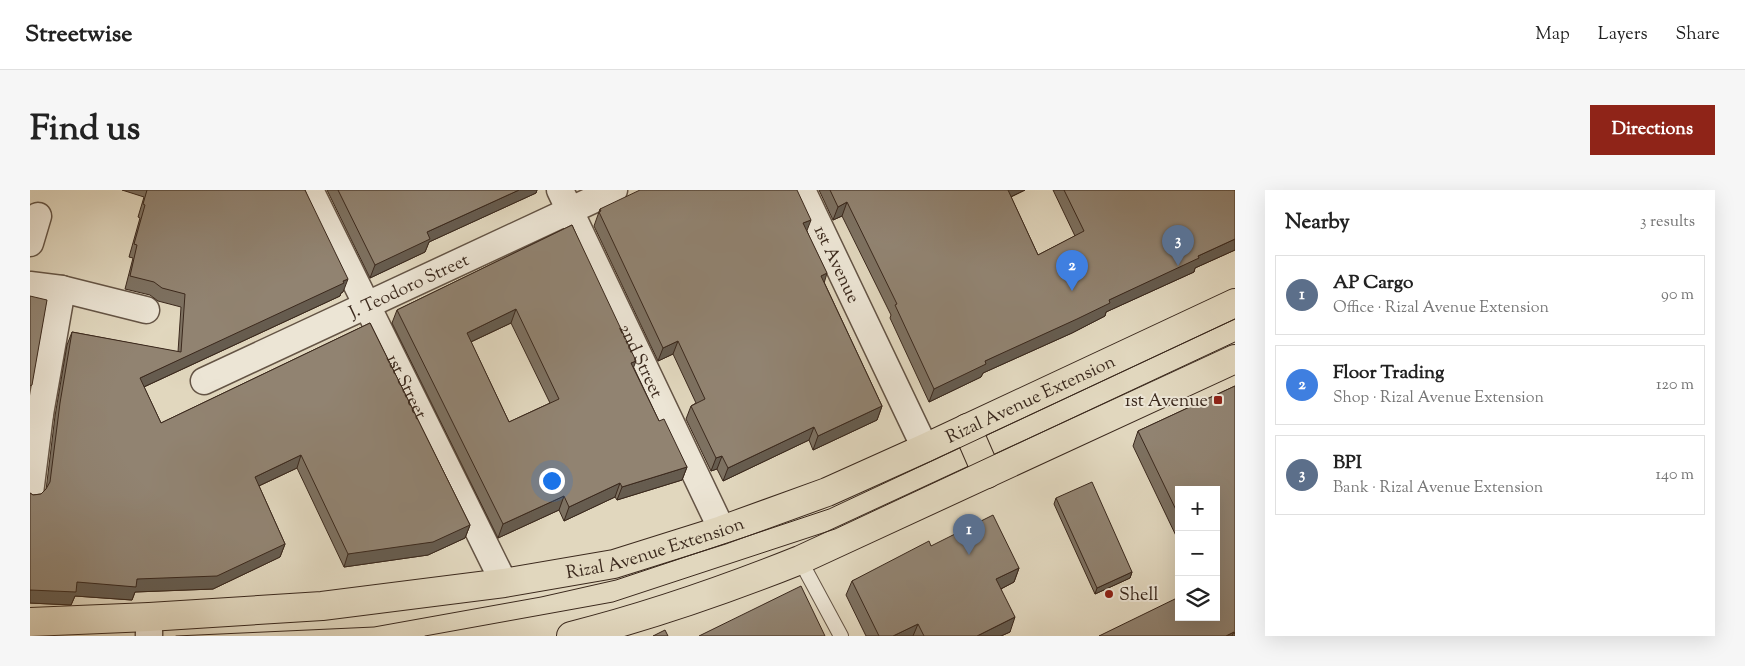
<!DOCTYPE html>
<html lang="en">
<head>
<meta charset="utf-8">
<style>
	:root { --surface:#fff; --page:#f6f6f6; --text:#222; --muted:#767676; --line:#e0e0e0; --accent:#8f2418 }
	body { margin:0; font-family:"Sorts Mill Goudy",serif; background:var(--page); color:var(--text) }
	.controls { position:absolute; right:15px; bottom:15px; display:grid; overflow:hidden; border-radius:0px; box-shadow:0 5px 20px #0002 }
	.controls button { width:45px; height:45px; display:grid; place-items:center; padding:0; border:0; border-bottom:1px solid var(--line); background:var(--surface); color:var(--text); font:25px sans-serif }
	.you { position:absolute; left:521px; top:290px; width:18px; height:18px; margin:-12px; border:4px solid #fff; border-radius:50%; background:#1a73e8; box-shadow:0 0 0 8px #1a73e833 }
	.badge { display:grid; place-items:center; width:32px; height:32px; border-radius:50%; background:var(--accent); color:#fff; font-size:16px; font-weight:700 }
	.pin { position:absolute; translate:-50% -41px; filter:drop-shadow(0 1px 2px #0008) }
	.pin::after { content:''; position:absolute; top:26px; width:18px; height:15px; background:inherit; clip-path:polygon(0 0,100% 0,50% 100%) }
	.list { margin:0; padding:0; list-style:none }
	h2 { display:flex; justify-content:space-between; align-items:center; height:65px; margin:0; padding:0 20px; font-size:21px }
	h2 small { font-size:16px; font-weight:400; color:var(--muted) }
	.list li { display:grid; grid-template-columns:32px 1fr auto; gap:15px; align-items:center; box-sizing:border-box; height:80px; margin:0 10px 10px; padding:0 10px; border:1px solid var(--line); border-radius:0px }
	.list b { display:block; font-size:19px; white-space:nowrap }
	.list p { margin:0; font-size:16px; white-space:nowrap; color:var(--muted) }
	.list em { font-size:16px; font-style:normal; color:var(--muted) }
	.icon { flex:none; width:28px; height:28px; fill:none; stroke:currentColor; stroke-width:2; stroke-linecap:round; stroke-linejoin:round }
	.map { position:relative; flex:none; width:1205px; height:446px; overflow:hidden; border-radius:0px }
	header { display:flex; align-items:center; gap:30px; box-sizing:border-box; height:70px; padding:0 25px; background:var(--surface); border-bottom:1px solid var(--line) }
	header strong { font-size:24px }
	nav { display:flex; gap:28px; margin-inline-start:auto; font-size:18px }
	.intro { display:flex; align-items:center; justify-content:space-between; box-sizing:border-box; height:120px; padding:0 30px }
	h1 { margin:0; font-size:35px }
	.button { padding:12px 22px; border-radius:0px; background:var(--accent); color:#fff; font-size:18px; font-weight:700 }
	main { display:flex; gap:30px; padding:0 30px }
	aside { flex:1; background:var(--surface); border-radius:0px; box-shadow:0 5px 20px #0002 }
	.map>svg:first-child { display:block }
	.lines { fill:none; stroke-linecap:round; stroke-linejoin:round }
	.lane-casing { stroke:#645445; stroke-width:16 }
	.street-casing { stroke:#645445; stroke-width:29 }
	.primary-casing { stroke:#3b291d; stroke-width:30 }
	.lane { stroke:#ece5d5; stroke-width:14 }
	.street { stroke:#ece5d5; stroke-width:26 }
	.primary { stroke:#e1d7be; stroke-width:28 }
	.tram { stroke:#3b291d; stroke-width:1 }
	.wall { fill:#7d7161; stroke:#3b291d; fill-rule:evenodd }
	.shaded-wall { fill:#665c4f; stroke:#3b291d }
	.building { fill:#918371; stroke:#3b291d; fill-rule:evenodd }
	.poi-dot { fill:#8f2418; stroke:#ece5d5; stroke-width:2 }
	.labels { text-anchor:middle; stroke-width:4; stroke-linejoin:round; paint-order:stroke }
	.street-label { font-size:18px; fill:#3b291d; stroke:#ece5d5 }
	.poi-label { font-size:18px; fill:#3b291d; stroke:#ece5d5; text-anchor:end }
</style>
</head>
<body>
<header>
<strong>Streetwise</strong>
<nav><a>Map</a><a>Layers</a><a>Share</a></nav>
</header>
<div class="intro"><h1>Find us</h1><a class="button">Directions</a></div>
<main>
<div class="map">
<svg width="1205" height="446" viewBox="0 0 1205 446">
	<rect width="100%" height="100%" fill="#e1d7be"/>
	<filter id="stains"><feTurbulence type="fractalNoise" baseFrequency=".004" numOctaves="4"/><feColorMatrix values="0 0 0 0 .2 0 0 0 0 .09 0 0 0 0 .02 0 0 0 .5 -.17"/></filter>
	<radialGradient id="worn" r=".72"><stop offset=".6" stop-color="#630" stop-opacity="0"/><stop offset="1" stop-color="#630" stop-opacity=".3"/></radialGradient>
	<g class="lines">
		<defs>
			<polyline id="lane" points="770,370 811,446"/>
			<g id="street">
				<path id="s1" d="M280,0L474,393"/>
				<path id="s2" d="M530,0L692,340"/>
				<path id="s3" d="M772,0L895,258"/>
				<polyline points="0,53 8,26"/>
				<polyline points="0,95 32,99 116,120"/>
				<path id="s4" d="M174,191L584,0"/>
				<polyline points="0,222 10,224 0,303"/>
				<polyline points="10,224 32,99"/>
				<polyline points="119,427 119,446"/>
			</g>
			<g id="primary">
				<polyline points="937,238 957,284"/>
				<path id="s5" d="M0,432L119,427L292,416L474,393L584,374L692,340L797,302L895,258L1205,113"/>
				<path d="M541,446C620,426 695,400 770,370L1205,169"/>
			</g>
		</defs>
		<use href="#lane" class="lane-casing"/>
		<use href="#street" class="street-casing"/>
		<use href="#primary" class="primary-casing"/>
		<use href="#lane" class="lane"/>
		<use href="#street" class="street"/>
		<use href="#primary" class="primary"/>
		<g class="tram">
			<polyline points="146,446 344,437 511,407 586,390 799,319 1205,129"/>
			<polyline points="395,446 583,412 805,339 1205,152"/>
		</g>
	</g>
	<g class="wall">
		<polygon points="92,0 275,0 313,102 311,103 310,106 114,197 131,233 340,133 440,335 435,348 398,365 314,377 267,278 229,296 255,354 250,367 183,399 105,402 102,410 45,406 41,415 0,413 0,303 3,305 11,304 16,300 25,226 37,155 42,142 148,162 151,117 128,111 120,105 95,99 103,68 99,67 110,28 108,27 114,7"/>
		<polygon points="297,0 507,0 506,3 399,52 395,62 340,88"/>
		<polygon points="789,0 995,0 981,7 1008,65 1045,46 1023,0 1205,0 1205,60 1165,78 1164,82 1076,122 1075,126 1042,143 953,183 951,187 899,212 860,128 861,125 812,26 803,30"/>
		<polygon points="570,19 777,41 794,92 852,216 847,230 783,260 779,250 693,291 687,279 681,281 656,229 661,216 666,213 643,164 628,171 564,36"/>
		<path d="M542,35L604,178L629,231L657,277L652,290L587,310L585,307L534,331L529,320L468,348L362,133L367,120ZM481,133L520,213L479,232L441,152Z"/>
		<polygon points="1205,196 1205,446 1069,446 1186,427 1186,300 1149,300 1149,352 1103,256 1108,241"/>
		<polygon points="1026,308 1102,382 1100,388 1065,404 1024,314"/>
		<polygon points="901,356 989,378 984,392 971,399 980,442 971,446 836,446 816,405 822,391"/>
	</g>
	<g class="shaded-wall">
		<polygon points="489,0 507,0 506,3 399,52 395,62 340,88 345,75 397,42"/>
		<polygon points="976,0 995,0 972,11"/>
		<polygon points="817,12 812,26 803,30 808,17"/>
		<polygon points="781,30 776,43 773,33"/>
		<polygon points="1205,49 1205,60 1165,78 1164,82 1076,122 1075,126 1042,143 953,183 951,187 899,212 904,199 955,171 1168,66"/>
		<polygon points="797,83 793,97 791,86"/>
		<polygon points="318,89 313,102 311,103 310,106 105,201 110,188"/>
		<polygon points="486,119 481,133 432,156 437,143"/>
		<polygon points="648,151 643,164 628,171 633,158"/>
		<polygon points="606,171 601,184 601,173"/>
		<polygon points="852,216 847,230 783,260 788,246"/>
		<polygon points="784,237 779,250 693,291 698,278"/>
		<polygon points="271,265 267,278 220,300 225,287"/>
		<polygon points="692,266 687,279 681,281 686,268"/>
		<polygon points="657,277 652,290 587,310 592,297"/>
		<polygon points="590,293 585,307 534,331 539,317"/>
		<polygon points="534,306 529,320 468,348 473,334"/>
		<polygon points="440,335 435,348 398,365 314,377 318,364"/>
		<polygon points="255,354 250,367 183,399 105,402 102,410 45,406 41,415 0,413 0,400 47,392 107,389"/>
		<polygon points="989,378 984,392 961,404 966,389"/>
		<polygon points="1102,382 1100,388 1065,404 1067,398"/>
		<polygon points="985,427 980,442 971,446 947,446"/>
		<polygon points="888,434 883,446 863,446"/>
		<polygon points="1204,442 1202,446 1196,446"/>
	</g>
	<g class="building">
		<polygon points="117,0 275,0 318,89 313,91 314,93 110,188 131,233 340,133 440,335 403,352 318,364 271,265 225,287 255,354 187,386 107,389 106,397 47,392 46,402 0,400 0,303 3,305 11,304 16,299 20,292 30,213 42,142 151,162 155,104 132,98 124,92 100,86 107,55 104,54 115,15 113,14"/>
		<polygon points="308,0 489,0 397,42 400,49 345,75"/>
		<polygon points="610,0 767,0 781,30 773,33 797,83 791,86 852,216 788,246 784,237 698,278 692,266 686,268 661,216 675,209 648,151 633,158 569,22 571,21 570,19"/>
		<polygon points="800,0 978,0 1008,65 1054,41 1034,0 1205,0 1205,49 1168,66 1169,68 1079,110 1080,113 1047,129 955,171 956,174 904,199 865,115 867,114 817,12 808,17"/>
		<path d="M542,35L606,171L601,173L629,231L634,229L657,277L592,297L590,293L539,317L534,306L473,334L367,120ZM486,119L529,209L479,232L437,143Z"/>
		<polygon points="0,106 17,110 2,195 0,196"/>
		<polygon points="1205,196 1205,444 1204,442 1196,446 1069,446 1149,407 1149,427 1186,427 1186,300 1149,300 1149,326 1108,241"/>
		<polygon points="1062,292 1102,382 1067,398 1026,308"/>
		<polygon points="963,325 989,378 966,389 985,427 947,446 894,446 888,434 863,446 849,446 822,391 899,351 901,356"/>
		<polygon points="771,396 795,446 669,446"/>
		<polygon points="635,440 638,446 623,446"/>
	</g>
	<g class="poi-dot">
		<rect x="1183" y="205" width="10" height="10" rx="2.5"/>
		<circle cx="1079" cy="404" r="5"/>
	</g>
	<g class="labels">
		<g class="street-label">
			<text dy="6" stroke="none"><textPath href="#s3" startOffset="82">1st Avenue</textPath></text>
			<text dy="6" stroke="none"><textPath href="#s4" startOffset="226">J. Teodoro Street</textPath></text>
			<text dy="6" stroke="none"><textPath href="#s2" startOffset="189">2nd Street</textPath></text>
			<text dy="6" stroke="none"><textPath href="#s1" startOffset="219">1st Street</textPath></text>
			<text dy="6" stroke="none"><textPath href="#s5" startOffset="1036">Rizal Avenue Extension</textPath></text>
			<text dy="6" stroke="none"><textPath href="#s5" startOffset="631">Rizal Avenue Extension</textPath></text>
		</g>
		<g class="poi-label">
			<text x="1178" y="216">1st Avenue</text>
			<text x="1089" y="410" text-anchor="start">Shell</text>
		</g>
	</g>
	<rect width="100%" height="100%" filter="url(#stains)"/>
	<rect width="100%" height="100%" fill="url(#worn)"/>
</svg>
<div class="controls">
<button>+</button>
<button>−</button>
<button><svg class="icon" aria-label="layers" viewBox="0 0 24 24"><path d="M12 4l9 5-9 5-9-5zM3 14l9 5 9-5"/></svg></button>
</div>
<div class="you"></div>
<div class="pin badge" style="left:939px;top:365px;background:#5c6f8a">1</div>
<div class="pin badge" style="left:1042px;top:101px;background:#3f7fe0">2</div>
<div class="pin badge" style="left:1148px;top:76px;background:#5c6f8a">3</div>
</div>
<aside>
<h2>Nearby<small>3 results</small></h2>
<ul class="list">
<li><span class="badge" style="background:#5c6f8a">1</span><div><b>AP Cargo</b><p>Office · Rizal Avenue Extension</p></div><em>90 m</em></li>
<li><span class="badge" style="background:#3f7fe0">2</span><div><b>Floor Trading</b><p>Shop · Rizal Avenue Extension</p></div><em>120 m</em></li>
<li><span class="badge" style="background:#5c6f8a">3</span><div><b>BPI</b><p>Bank · Rizal Avenue Extension</p></div><em>140 m</em></li>
</ul>
</aside>
</main>
</body>
</html>
